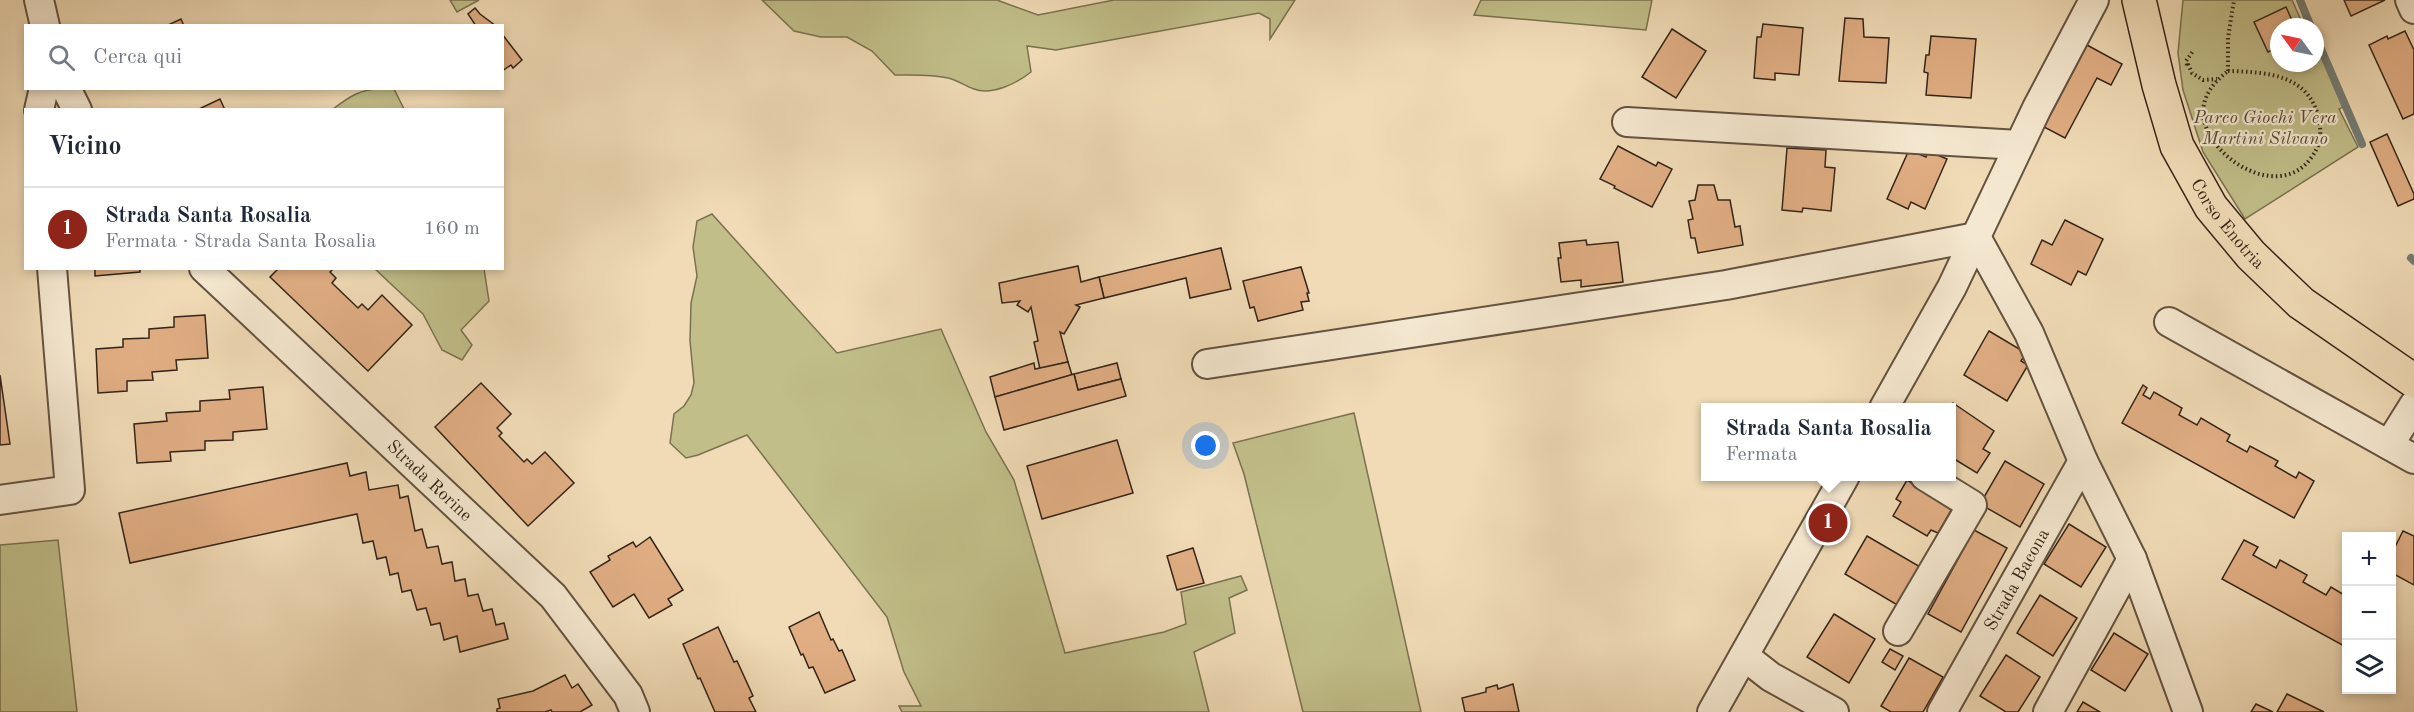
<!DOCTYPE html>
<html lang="it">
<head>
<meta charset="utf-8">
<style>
	:root { --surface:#fff; --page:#f6f6f7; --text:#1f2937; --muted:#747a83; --line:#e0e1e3; --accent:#8f2418 }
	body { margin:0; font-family:"Old Standard TT",serif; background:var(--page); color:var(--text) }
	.controls { position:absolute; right:18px; bottom:18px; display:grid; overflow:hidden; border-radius:0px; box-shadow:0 3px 9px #0003 }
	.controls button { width:54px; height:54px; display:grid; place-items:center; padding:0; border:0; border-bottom:2px solid var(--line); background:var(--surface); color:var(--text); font:30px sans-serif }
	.compass { position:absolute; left:2270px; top:18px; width:54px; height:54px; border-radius:50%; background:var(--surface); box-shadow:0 3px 9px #0003; rotate:303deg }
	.you { position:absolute; left:1206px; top:446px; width:21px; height:21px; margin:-15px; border:4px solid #fff; border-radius:50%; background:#1a73e8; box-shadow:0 0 0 9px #1a73e833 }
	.badge { display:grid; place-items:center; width:39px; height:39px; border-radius:50%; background:var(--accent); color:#fff; font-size:20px; font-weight:700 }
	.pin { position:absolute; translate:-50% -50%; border:3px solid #fff; box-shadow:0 2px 6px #0006 }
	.popup { position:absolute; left:1701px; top:403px; width:255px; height:78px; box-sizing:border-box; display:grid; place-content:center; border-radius:0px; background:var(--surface); filter:drop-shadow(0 2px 4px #0005); font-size:20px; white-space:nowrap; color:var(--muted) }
	.popup b { font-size:22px; color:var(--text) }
	.popup::after { content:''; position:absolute; left:50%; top:100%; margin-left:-12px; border:12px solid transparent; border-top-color:var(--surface) }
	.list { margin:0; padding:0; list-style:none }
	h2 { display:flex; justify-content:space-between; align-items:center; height:78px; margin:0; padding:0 24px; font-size:26px }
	h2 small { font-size:20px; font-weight:400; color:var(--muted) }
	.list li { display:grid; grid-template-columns:39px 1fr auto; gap:18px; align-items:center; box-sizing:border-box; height:84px; padding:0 24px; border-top:2px solid var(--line) }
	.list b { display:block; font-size:22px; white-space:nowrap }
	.list p { margin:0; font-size:20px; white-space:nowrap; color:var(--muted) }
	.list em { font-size:20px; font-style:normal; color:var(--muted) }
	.icon { flex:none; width:33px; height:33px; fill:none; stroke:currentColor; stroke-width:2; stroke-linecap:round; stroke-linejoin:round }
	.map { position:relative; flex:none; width:2414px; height:712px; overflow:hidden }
	.search { position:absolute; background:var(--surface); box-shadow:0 3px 9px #0003; left:24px; top:24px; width:480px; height:66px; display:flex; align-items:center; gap:15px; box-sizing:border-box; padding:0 21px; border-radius:0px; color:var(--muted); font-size:22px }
	.panel { position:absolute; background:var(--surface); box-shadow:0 3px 9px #0003; left:24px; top:108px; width:480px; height:162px; border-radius:0px }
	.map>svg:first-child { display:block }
	.green { fill:#c1be89; stroke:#7b7150; stroke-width:1.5 }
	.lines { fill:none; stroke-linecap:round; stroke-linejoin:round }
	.stream { stroke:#727d76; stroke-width:8 }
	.building { fill:#e1ae84; stroke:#352418; stroke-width:1.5 }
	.minor-casing { stroke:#645240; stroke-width:32 }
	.major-casing { stroke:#352418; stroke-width:36 }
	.path { stroke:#352418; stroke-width:4; stroke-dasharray:1.5 3; stroke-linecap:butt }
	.minor { stroke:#f5e8d0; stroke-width:28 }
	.major { stroke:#f0dbb6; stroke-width:33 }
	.labels { text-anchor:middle; stroke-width:4.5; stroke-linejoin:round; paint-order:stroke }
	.park-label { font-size:18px; font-style:italic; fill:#584a34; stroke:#f5e8d0 }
	.street-label { font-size:18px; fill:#352418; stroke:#f5e8d0 }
</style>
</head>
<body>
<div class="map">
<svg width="2414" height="712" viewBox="0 0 2414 712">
	<rect width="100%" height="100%" fill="#f0dbb6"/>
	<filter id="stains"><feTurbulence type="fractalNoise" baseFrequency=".00333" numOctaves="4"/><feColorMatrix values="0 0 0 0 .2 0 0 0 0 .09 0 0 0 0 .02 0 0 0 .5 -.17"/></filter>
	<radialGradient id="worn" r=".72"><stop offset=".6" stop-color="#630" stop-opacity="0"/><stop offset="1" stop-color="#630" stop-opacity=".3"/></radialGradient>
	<g class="green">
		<polygon points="450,0 479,0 457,12"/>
		<path d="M762,0H997L1038,15L1114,0H1295L1270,39V19L1259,13L1056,50L1027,46L1031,72C1017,83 992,96 974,89C965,86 957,80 948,78C931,74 912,75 895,75L872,51L847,37H821L794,31Z"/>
		<polygon points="1481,0 1652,0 1646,30 1474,15"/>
		<polygon points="2183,0 2292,0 2304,27 2279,27 2279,63 2315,63 2315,46 2317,45 2343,107 2339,109 2358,147 2245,219 2203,152 2183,90 2178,53"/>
		<path d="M380,89H394L404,109H333C349,97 360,89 380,89Z"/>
		<polygon points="712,214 837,353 941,329 986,432 1014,480 1065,653 1164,632 1186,624 1181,592 1241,576 1247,590 1229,598 1235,633 1194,652 1209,712 902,712 899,706 921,706 904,672 887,617 747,435 698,455 686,458 670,443 674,414 684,406 691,395 694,383 690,341 691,303 697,276 693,247 697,221"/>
		<polygon points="375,269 484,269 489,301 461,330 472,345 462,360 442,350 423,314"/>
		<polygon points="1354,413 1421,712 1303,712 1244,474 1233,443"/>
		<polygon points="58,540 77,712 0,712 0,545"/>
	</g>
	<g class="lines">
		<g class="stream">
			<polyline points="2300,0 2311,27"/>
			<polyline points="2315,35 2362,144"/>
			<polyline points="2411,258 2414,261"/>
		</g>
	</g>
	<g class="building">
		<polygon points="2344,0 2385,0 2351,16"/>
		<polygon points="2286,7 2295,27 2279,27 2279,47 2268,52 2254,22"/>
		<polygon points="475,8 480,14 496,26 476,26 468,14"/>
		<polygon points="1845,18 1863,19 1864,37 1889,38 1886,83 1839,81"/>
		<polygon points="181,19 184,26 166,26"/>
		<polygon points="1763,24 1803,28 1799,75 1775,73 1775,80 1754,78 1757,37 1761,37"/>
		<polygon points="1672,29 1706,51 1676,98 1642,77"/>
		<polygon points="2405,31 2414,50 2414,114 2403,119 2369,45 2387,36 2388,39"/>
		<polygon points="502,34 522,60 513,68 511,65 502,71"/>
		<polygon points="1931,36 1976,39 1971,98 1926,95 1928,73 1924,72 1926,55 1929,55"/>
		<polygon points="2087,45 2122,64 2111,85 2097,78 2065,138 2044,127"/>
		<polygon points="220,99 225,110 197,110"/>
		<polygon points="2387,134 2414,194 2414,199 2398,206 2370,142"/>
		<polygon points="1618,146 1656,166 1658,162 1672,169 1652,207 1614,188 1615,186 1600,179"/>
		<polygon points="1787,148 1826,150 1825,167 1835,168 1831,211 1803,208 1802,212 1782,210"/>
		<polygon points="1909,150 1926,157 1928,151 1947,159 1925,209 1911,202 1908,209 1887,199"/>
		<polygon points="1698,185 1714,185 1718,200 1730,200 1735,227 1740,226 1743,245 1698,253 1695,238 1691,238 1688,220 1693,219 1689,201 1695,200"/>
		<polygon points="2065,220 2103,239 2086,275 2078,271 2071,285 2031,264 2042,240 2052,245"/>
		<polygon points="1586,240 1587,245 1618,242 1623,282 1581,287 1581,280 1561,282 1558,258 1561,258 1559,243"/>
		<polygon points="1221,248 1231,289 1190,298 1186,278 1104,298 1099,277"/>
		<polygon points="1078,266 1081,282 1099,277 1104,298 1076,305 1080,307 1064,334 1060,332 1068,362 1040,369 1034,342 1038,341 1031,307 1028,312 1017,305 1020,301 1002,303 999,283"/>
		<polygon points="1301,267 1309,293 1307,293 1309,301 1301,302 1303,310 1258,321 1254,307 1250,308 1243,281"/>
		<polygon points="95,268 140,268 140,272 95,276"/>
		<polygon points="279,268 334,268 330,272 336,278 332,283 358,308 362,304 368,310 382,295 412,325 368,371 270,277"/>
		<polygon points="205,315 208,358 176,360 177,370 152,372 153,380 127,381 127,391 98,393 96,349 123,347 123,339 149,338 149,329 174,327 174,317"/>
		<polygon points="1989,331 2026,353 2021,361 2028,365 2007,401 1964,375"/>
		<polygon points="1068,362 1072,375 995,397 990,377 1034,363 1035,369"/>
		<polygon points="1117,363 1121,379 1078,390 1074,374"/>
		<polygon points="1074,374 1078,390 1121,379 1126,396 1004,430 995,397"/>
		<polygon points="0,375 10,444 0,445"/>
		<polygon points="481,383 511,414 497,428 502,433 499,436 524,462 527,459 532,464 545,452 574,483 528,526 435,427"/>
		<polygon points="2143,385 2147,388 2143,395 2150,399 2154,392 2182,408 2179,415 2197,425 2201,418 2230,435 2227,441 2247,452 2250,446 2278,461 2275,466 2296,478 2299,472 2314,481 2294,518 2122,423"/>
		<polygon points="263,387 267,429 233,432 233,440 205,441 205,450 170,452 171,461 137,463 134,424 167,421 166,413 200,411 200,401 230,399 229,390"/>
		<polygon points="1953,403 1994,431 1983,449 1990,453 1977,473 1951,457 1950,408"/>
		<polygon points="1117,440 1133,493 1042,519 1027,466"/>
		<polygon points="2005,461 2044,484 2020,527 1980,504"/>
		<polygon points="347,463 350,476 366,472 369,490 398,485 400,498 408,496 415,531 422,529 427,548 438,546 442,564 452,562 455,581 465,579 468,596 478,594 483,611 492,609 496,625 504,623 508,639 460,652 457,636 444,640 440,623 431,625 426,608 417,610 411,590 402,592 398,573 390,575 386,557 377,559 373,541 363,543 357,514 130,563 119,513"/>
		<polygon points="1907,480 1920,488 1957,500 1938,533 1931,530 1927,536 1893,516 1901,502 1896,499"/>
		<polygon points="2069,524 2106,547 2081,587 2044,564"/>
		<polygon points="1974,530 2007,548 1961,632 1928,614"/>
		<polygon points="2403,531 2414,536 2414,585 2392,573 2392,553"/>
		<polygon points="1867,536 1922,568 1899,606 1845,574"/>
		<polygon points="650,537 683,590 668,599 672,605 649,618 634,594 613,607 590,572 610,560 608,556 633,542 636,547"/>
		<polygon points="2244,540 2258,547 2253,555 2276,568 2280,560 2307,575 2303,582 2326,595 2331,587 2346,596 2346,647 2222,579"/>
		<polygon points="1193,548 1204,583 1177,590 1167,556"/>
		<polygon points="2040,595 2077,618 2053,656 2017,633"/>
		<polygon points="819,612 831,640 833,639 839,651 842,650 855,680 825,693 813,667 809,668 803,654 801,655 789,627"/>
		<polygon points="1834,614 1875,639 1849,683 1807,657"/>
		<polygon points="718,627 734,662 737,661 753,696 749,698 756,712 715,712 700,678 698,679 683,644"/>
		<polygon points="2114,633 2148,654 2125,691 2091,670"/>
		<polygon points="1890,649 1903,656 1895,670 1882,662"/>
		<polygon points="2006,655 2040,677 2018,712 2006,712 1980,696"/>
		<polygon points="1909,658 1943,677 1923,712 1891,712 1881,706"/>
		<polygon points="565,675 572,688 578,684 592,705 580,712 552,712 551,710 545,712 497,712 497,709 500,708 498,699 533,691"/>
		<polygon points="1513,684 1519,712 1465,712 1462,698 1486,692 1486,688 1497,685 1498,689"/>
		<polygon points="2287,694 2324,712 2277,712"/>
		<polygon points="2083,702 2100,712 2077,712"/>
		<polygon points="2256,704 2273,712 2251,712"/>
	</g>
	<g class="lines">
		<defs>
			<g id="minor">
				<polyline points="39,0 45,26"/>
				<polyline points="2410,0 2414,9"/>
				<polyline points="66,88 77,110"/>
				<polyline points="39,110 44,88"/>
				<polyline points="1627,122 2019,145"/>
				<path id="s1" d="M204,268L553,596L628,695L635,712"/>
				<polyline points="2169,322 2414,459"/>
				<polyline points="1207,364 1726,285 1976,237 2029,333 2083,461 2132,559 2188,712"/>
				<polyline points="1884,408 1952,287 2037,108 2094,0"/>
				<polyline points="2389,445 2414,405"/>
				<polyline points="0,500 70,490 52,268"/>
				<polyline points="1898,631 1972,505 1925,476"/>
				<polyline points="1744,656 1771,677 1834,712"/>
				<polyline points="1712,712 1845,476"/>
				<path id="s2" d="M1942,712L2083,461"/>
				<polyline points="2048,712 2132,559"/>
			</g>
			<g id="major">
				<path id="s3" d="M2139,0L2159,85L2177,146L2211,207L2251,255L2301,303L2414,381"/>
			</g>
		</defs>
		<use href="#minor" class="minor-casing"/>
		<use href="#major" class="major-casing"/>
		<g class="path">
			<polyline points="2188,64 2192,73 2203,80 2217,79"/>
			<polyline points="2187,65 2186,61 2193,51"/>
			<path d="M2228,71C2266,72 2310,74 2319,120C2322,135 2320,146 2311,158C2276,206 2194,149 2204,104C2207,90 2218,79 2228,71Z"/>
			<polyline points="2228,71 2228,38 2234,0"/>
		</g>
		<use href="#minor" class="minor"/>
		<use href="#major" class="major"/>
	</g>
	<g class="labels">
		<g class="park-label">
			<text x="2265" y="123">Parco Giochi Vera<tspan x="2265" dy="21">Martini Silvano</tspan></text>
		</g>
		<g class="street-label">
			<text dy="6" stroke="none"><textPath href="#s3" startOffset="244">Corso Enotria</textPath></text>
			<text dy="6" stroke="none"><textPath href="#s1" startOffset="310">Strada Rorine</textPath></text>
			<text dy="6" stroke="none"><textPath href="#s2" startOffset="152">Strada Bacona</textPath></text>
		</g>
	</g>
	<rect width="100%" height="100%" filter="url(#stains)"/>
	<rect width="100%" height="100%" fill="url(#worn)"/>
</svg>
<div class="controls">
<button>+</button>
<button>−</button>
<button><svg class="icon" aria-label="layers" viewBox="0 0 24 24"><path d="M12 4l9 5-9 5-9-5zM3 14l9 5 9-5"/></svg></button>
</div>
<svg class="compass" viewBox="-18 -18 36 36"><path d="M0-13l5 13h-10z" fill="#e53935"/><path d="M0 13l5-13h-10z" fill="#747a83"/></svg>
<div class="you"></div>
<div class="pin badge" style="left:1828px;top:523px">1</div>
<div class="popup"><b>Strada Santa Rosalia</b>Fermata</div>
<div class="search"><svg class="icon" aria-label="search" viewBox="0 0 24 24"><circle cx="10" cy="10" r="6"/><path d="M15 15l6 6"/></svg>Cerca qui</div>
<section class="panel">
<h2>Vicino<small></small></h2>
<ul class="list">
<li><span class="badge">1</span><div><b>Strada Santa Rosalia</b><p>Fermata · Strada Santa Rosalia</p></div><em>160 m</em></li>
</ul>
</section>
</div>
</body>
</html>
